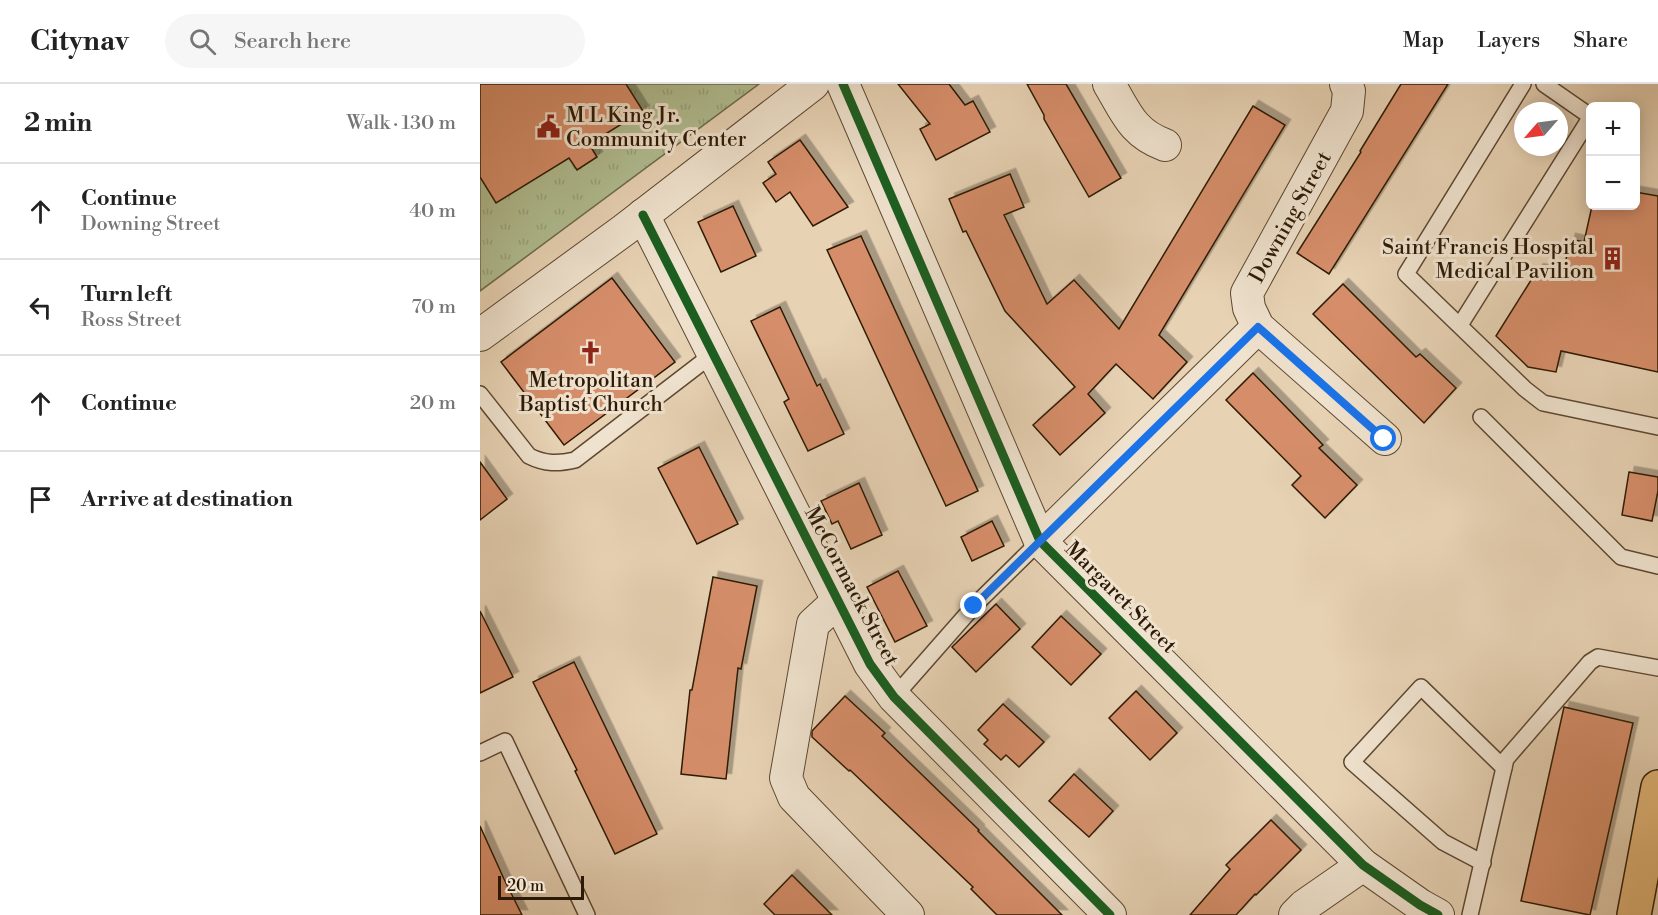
<!DOCTYPE html>
<html lang="en">
<head>
<meta charset="utf-8">
<style>
	:root { --surface:#fff; --page:#f6f6f6; --text:#222; --muted:#767676; --line:#e0e0e0 }
	body { margin:0; font-family:"Libre Bodoni",serif; background:var(--page); color:var(--text) }
	.controls { position:absolute; right:18px; top:18px; display:grid; overflow:hidden; border-radius:9px; box-shadow:0 3px 15px #0003 }
	.controls button { width:54px; height:54px; display:grid; place-items:center; padding:0; border:0; border-bottom:2px solid var(--line); background:var(--surface); color:var(--text); font:30px sans-serif }
	.compass { position:absolute; left:1034px; top:18px; width:54px; height:54px; border-radius:50%; background:var(--surface); box-shadow:0 3px 15px #0003; rotate:242deg }
	.scale { position:absolute; left:18px; bottom:15px; width:86px; box-sizing:border-box; padding-left:6px; border:3px solid #2d1a06; border-top:0; font-size:16px; line-height:21px; white-space:nowrap; color:#2d1a06; -webkit-text-stroke:4px #efe2ce; paint-order:stroke }
	.stop { position:absolute; width:18px; height:18px; margin:-14px; border:4px solid #1a73e8; border-radius:50%; background:#fff }
	.stop.end { background:#1a73e8; border-color:#fff; box-shadow:0 2px 6px #0008 }
	.list { margin:0; padding:0; list-style:none }
	h2 { display:flex; justify-content:space-between; align-items:center; height:78px; margin:0; padding:0 24px; font-size:26px }
	h2 small { font-size:20px; font-weight:400; color:var(--muted) }
	.list li { display:grid; grid-template-columns:39px 1fr auto; gap:18px; align-items:center; box-sizing:border-box; height:96px; padding:0 24px; border-top:2px solid var(--line) }
	.list b { display:block; font-size:22px; white-space:nowrap }
	.list p { margin:0; font-size:20px; white-space:nowrap; color:var(--muted) }
	.list em { font-size:20px; font-style:normal; color:var(--muted) }
	.icon { flex:none; width:33px; height:33px; fill:none; stroke:currentColor; stroke-width:2; stroke-linecap:round; stroke-linejoin:round }
	.map { position:relative; flex:none; width:1178px; height:831px; overflow:hidden }
	header { display:flex; align-items:center; gap:36px; box-sizing:border-box; height:84px; padding:0 30px; background:var(--surface); border-bottom:2px solid var(--line) }
	header strong { font-size:28px }
	nav { display:flex; gap:33px; margin-inline-start:auto; font-size:21px }
	.search { width:420px; height:54px; background:var(--page); display:flex; align-items:center; gap:15px; box-sizing:border-box; padding:0 21px; border-radius:33px; color:var(--muted); font-size:22px }
	main { display:flex }
	aside { flex:1; background:var(--surface) }
	.map>svg:first-child { display:block }
	.park { fill:url(#park-tufts); stroke:#6e6c4c; stroke-width:1.5 }
	.building { fill:#d68e6b; stroke:#2d1a06; stroke-width:1.5; filter:url(#shadow) }
	.lines { fill:none; stroke-linecap:round; stroke-linejoin:round }
	.lane-casing { stroke:#5c4832; stroke-width:18 }
	.street-casing { stroke:#5c4832; stroke-width:34 }
	.primary-casing { stroke:#2d1a06; stroke-width:36 }
	.lane { stroke:#efe2ce; stroke-width:15 }
	.street { stroke:#efe2ce; stroke-width:32 }
	.primary { stroke:#e4b97a; stroke-width:33 }
	.cycleway-casing { stroke:#efe2ce; stroke-width:13 }
	.cycleway { stroke:#1b5e20; stroke-width:9 }
	.route { stroke:#1a73e8; stroke-width:8 }
	.labels { text-anchor:middle; stroke-width:6; stroke-linejoin:round; paint-order:stroke }
	.poi-label { font-size:21px; fill:#2d1a06; stroke:#efe2ce; text-anchor:start }
	.street-label { font-size:21px; fill:#2d1a06; stroke:#efe2ce }
</style>
</head>
<body>
<header>
<strong>Citynav</strong>
<div class="search"><svg class="icon" aria-label="search" viewBox="0 0 24 24"><circle cx="10" cy="10" r="6"/><path d="M15 15l6 6"/></svg>Search here</div>
<nav><a>Map</a><a>Layers</a><a>Share</a></nav>
</header>
<main>
<aside>
<h2>2 min<small>Walk · 130 m</small></h2>
<ul class="list">
<li><svg class="icon" aria-label="ahead" viewBox="0 0 24 24"><path d="M12 20V5M6 11l6-6 6 6"/></svg><div><b>Continue</b><p>Downing Street</p></div><em>40 m</em></li>
<li><svg class="icon" aria-label="left" viewBox="0 0 24 24"><path d="M17 20v-9H6M10 6l-5 5 5 5"/></svg><div><b>Turn left</b><p>Ross Street</p></div><em>70 m</em></li>
<li><svg class="icon" aria-label="ahead" viewBox="0 0 24 24"><path d="M12 20V5M6 11l6-6 6 6"/></svg><div><b>Continue</b></div><em>20 m</em></li>
<li><svg class="icon" aria-label="arrive" viewBox="0 0 24 24"><path d="M6 21V4h12l-3 4 3 4H6"/></svg><div><b>Arrive at destination</b></div></li>
</ul>
</aside>
<div class="map">
<svg width="1178" height="831" viewBox="0 0 1178 831">
	<defs>
		<pattern id="park-tufts" width="24" height="20" patternUnits="userSpaceOnUse" patternTransform="scale(1.5)"><rect width="24" height="20" fill="#b0bd91"/><path d="M3 7l-1-3M5 7V3M7 7l1-3M15 17l-1-3M17 17v-4M19 17l1-3" fill="none" stroke="#98a27c"/></pattern>
		<filter id="shadow"><feDropShadow dx="5.5" dy="-5.5" stdDeviation="0" flood-color="#0004"/></filter>
	</defs>
	<rect width="100%" height="100%" fill="#e7d2b4"/>
	<filter id="stains"><feTurbulence type="fractalNoise" baseFrequency=".00333" numOctaves="4"/><feColorMatrix values="0 0 0 0 .2 0 0 0 0 .09 0 0 0 0 .02 0 0 0 .5 -.17"/></filter>
	<radialGradient id="worn" r=".72"><stop offset=".6" stop-color="#630" stop-opacity="0"/><stop offset="1" stop-color="#630" stop-opacity=".3"/></radialGradient>
	<polygon class="park" points="0,0 279,0 0,207"/>
	<g class="building">
		<polygon points="0,0 146,0 163,27 109,60 117,73 97,86 89,74 16,119 0,93"/>
		<polygon points="418,0 469,0 485,21 493,17 510,48 456,76 440,45 450,40"/>
		<polygon points="547,0 586,0 641,94 609,113 564,35 564,31"/>
		<polygon points="921,0 968,0 849,190 817,169 881,68 880,67"/>
		<polygon points="773,22 805,41 679,251 707,278 673,315 636,280 608,310 625,329 580,371 553,341 595,303 525,227 486,147 483,148 469,115 530,90 544,123 524,131 567,220 594,196 639,245"/>
		<polygon points="320,56 368,123 333,142 310,108 296,118 283,99 296,90 288,78"/>
		<polygon points="1155,108 1178,112 1178,288 1081,267 1076,288 1048,283 1016,252 1058,185 1083,191 1090,155 1104,158 1112,122 1155,122"/>
		<polygon points="253,122 276,172 241,188 218,138"/>
		<polygon points="381,152 498,407 466,422 347,166"/>
		<polygon points="132,194 195,278 84,361 21,278"/>
		<polygon points="863,200 936,273 940,270 976,304 944,339 833,230"/>
		<polygon points="300,223 337,302 340,300 364,350 328,367 304,318 309,315 271,237"/>
		<polygon points="773,289 843,361 839,364 877,401 845,434 812,401 821,392 746,316"/>
		<polygon points="219,363 258,440 217,460 178,384"/>
		<polygon points="0,378 27,415 0,436"/>
		<polygon points="1149,388 1178,393 1178,407 1172,437 1142,431"/>
		<polygon points="379,399 402,451 371,465 358,437 352,440 341,417"/>
		<polygon points="512,437 524,462 492,477 481,453"/>
		<polygon points="418,487 447,542 415,558 387,503"/>
		<polygon points="233,493 277,502 261,585 258,584 246,695 201,690 210,606 212,606"/>
		<polygon points="516,520 540,545 496,588 472,563"/>
		<polygon points="0,527 33,593 0,609"/>
		<polygon points="581,532 621,570 591,601 552,563"/>
		<polygon points="94,578 177,750 135,770 95,687 97,686 53,598"/>
		<polygon points="656,607 697,649 670,676 629,634"/>
		<polygon points="365,612 405,649 402,652 499,746 498,747 582,831 517,831 491,805 493,803 370,686 369,687 332,653 332,647"/>
		<polygon points="523,620 564,658 539,683 526,671 521,676 504,660 508,656 498,646"/>
		<polygon points="1084,623 1153,639 1110,831 1041,817"/>
		<polygon points="594,690 633,727 609,753 569,717"/>
		<polygon points="791,736 821,766 776,811 775,810 756,831 710,831 750,785 746,781"/>
		<polygon points="0,742 24,795 42,831 0,831"/>
		<polygon points="312,791 352,831 295,831 284,820"/>
	</g>
	<g class="lines">
		<defs>
			<g id="lane">
				<polyline points="1043,0 926,190 1045,305 1063,319 1178,343"/>
				<polyline points="1064,0 1110,32"/>
				<polyline points="980,241 1110,34"/>
				<path d="M0,310L49,372C65,380 78,380 95,376L233,270"/>
				<polyline points="1001,333 1141,473 1178,482"/>
				<polyline points="414,613 494,522 560,457"/>
				<polyline points="0,669 25,657 107,831"/>
				<polyline points="1003,779 963,758 872,678 941,603 1024,684"/>
				<polyline points="990,831 1026,675 1110,578 1118,573 1178,584"/>
			</g>
			<g id="street">
				<polyline points="363,0 560,457 883,781 940,821 958,831"/>
				<path d="M629,0C646,28 652,49 685,61"/>
				<polyline points="866,0 869,7 867,27 767,209 769,224 778,243 905,355"/>
				<polyline points="163,131 390,580 414,613 630,831"/>
				<polyline points="0,251 144,146 333,0"/>
				<polyline points="560,457 778,243"/>
				<polyline points="358,517 333,540 306,694 314,713 428,831"/>
				<polyline points="815,831 824,822 883,781"/>
			</g>
			<polyline id="primary" points="1154,831 1178,703"/>
		</defs>
		<use href="#lane" class="lane-casing"/>
		<use href="#street" class="street-casing"/>
		<use href="#primary" class="primary-casing"/>
		<use href="#lane" class="lane"/>
		<use href="#street" class="street"/>
		<use href="#primary" class="primary"/>
		<defs>
			<g id="cycleway">
				<polyline points="363,0 560,457 883,781 940,821 958,831"/>
				<polyline points="163,131 390,580 414,613 630,831"/>
			</g>
		</defs>
		<use href="#cycleway" class="cycleway-casing"/>
		<use href="#cycleway" class="cycleway"/>
	</g>
	<g class="lines">
		<polyline class="route" points="494,522 778,243 904,355"/>
	</g>
	<defs>
		<symbol id="civic-bare" viewBox="-9 -9 18 18"><path d="M-.6-6.5H3V-4.5H.6V-3L4-1V1h2V6H-6V1h2V-1L-.6-3ZM-1.2 2.5V6h2.4V2.5Z" fill="#8f2418" stroke="#efe2ce" stroke-width="2.5" paint-order="stroke"/></symbol>
		<symbol id="building-bare" viewBox="-9 -9 18 18"><path d="M-4-6H4V6H1V3H-1V6H-4ZM-2.5-4.3h1.7v1.8h-1.7ZM.8-4.3h1.7v1.8H.8ZM-2.5-1h1.7V.8h-1.7ZM.8-1h1.7V.8H.8Z" fill="#8f2418" stroke="#efe2ce" stroke-width="2.5" paint-order="stroke"/></symbol>
		<symbol id="church-bare" viewBox="-9 -9 18 18"><path d="M-1.2-6h2.4v3.5h3.3v2.4h-3.3V6h-2.4V-.1h-3.3v-2.4h3.3Z" fill="#8f2418" stroke="#efe2ce" stroke-width="2.5" paint-order="stroke"/></symbol>
	</defs>
	<g fill-rule="evenodd">
		<use href="#civic-bare" x="52" y="26" width="33" height="33"/>
		<use href="#building-bare" x="1116" y="158" width="33" height="33"/>
		<use href="#church-bare" x="94" y="252" width="33" height="33"/>
	</g>
	<g class="labels">
		<g class="poi-label">
			<text x="86" y="38">M L King Jr.<tspan x="86" dy="24">Community Center</tspan></text>
			<text x="1114" y="170" text-anchor="end">Saint Francis Hospital<tspan x="1114" dy="24">Medical Pavilion</tspan></text>
			<text x="111" y="303" text-anchor="middle">Metropolitan<tspan x="111" dy="24">Baptist Church</tspan></text>
		</g>
		<g class="street-label">
			<text transform="translate(810 133) rotate(-61)" y="7">Downing Street</text>
			<text transform="translate(372 502) rotate(62)" y="7">McCormack Street</text>
			<text transform="translate(641 513) rotate(45)" y="7">Margaret Street</text>
		</g>
	</g>
	<rect width="100%" height="100%" filter="url(#stains)"/>
	<rect width="100%" height="100%" fill="url(#worn)"/>
</svg>
<div class="controls">
<button>+</button>
<button>−</button>
</div>
<svg class="compass" viewBox="-18 -18 36 36"><path d="M0-13l5 13h-10z" fill="#e53935"/><path d="M0 13l5-13h-10z" fill="#767676"/></svg>
<div class="scale">20 m</div>
<div class="stop" style="left:904px;top:355px"></div>
<div class="stop end" style="left:494px;top:522px"></div>
</div>
</main>
</body>
</html>
